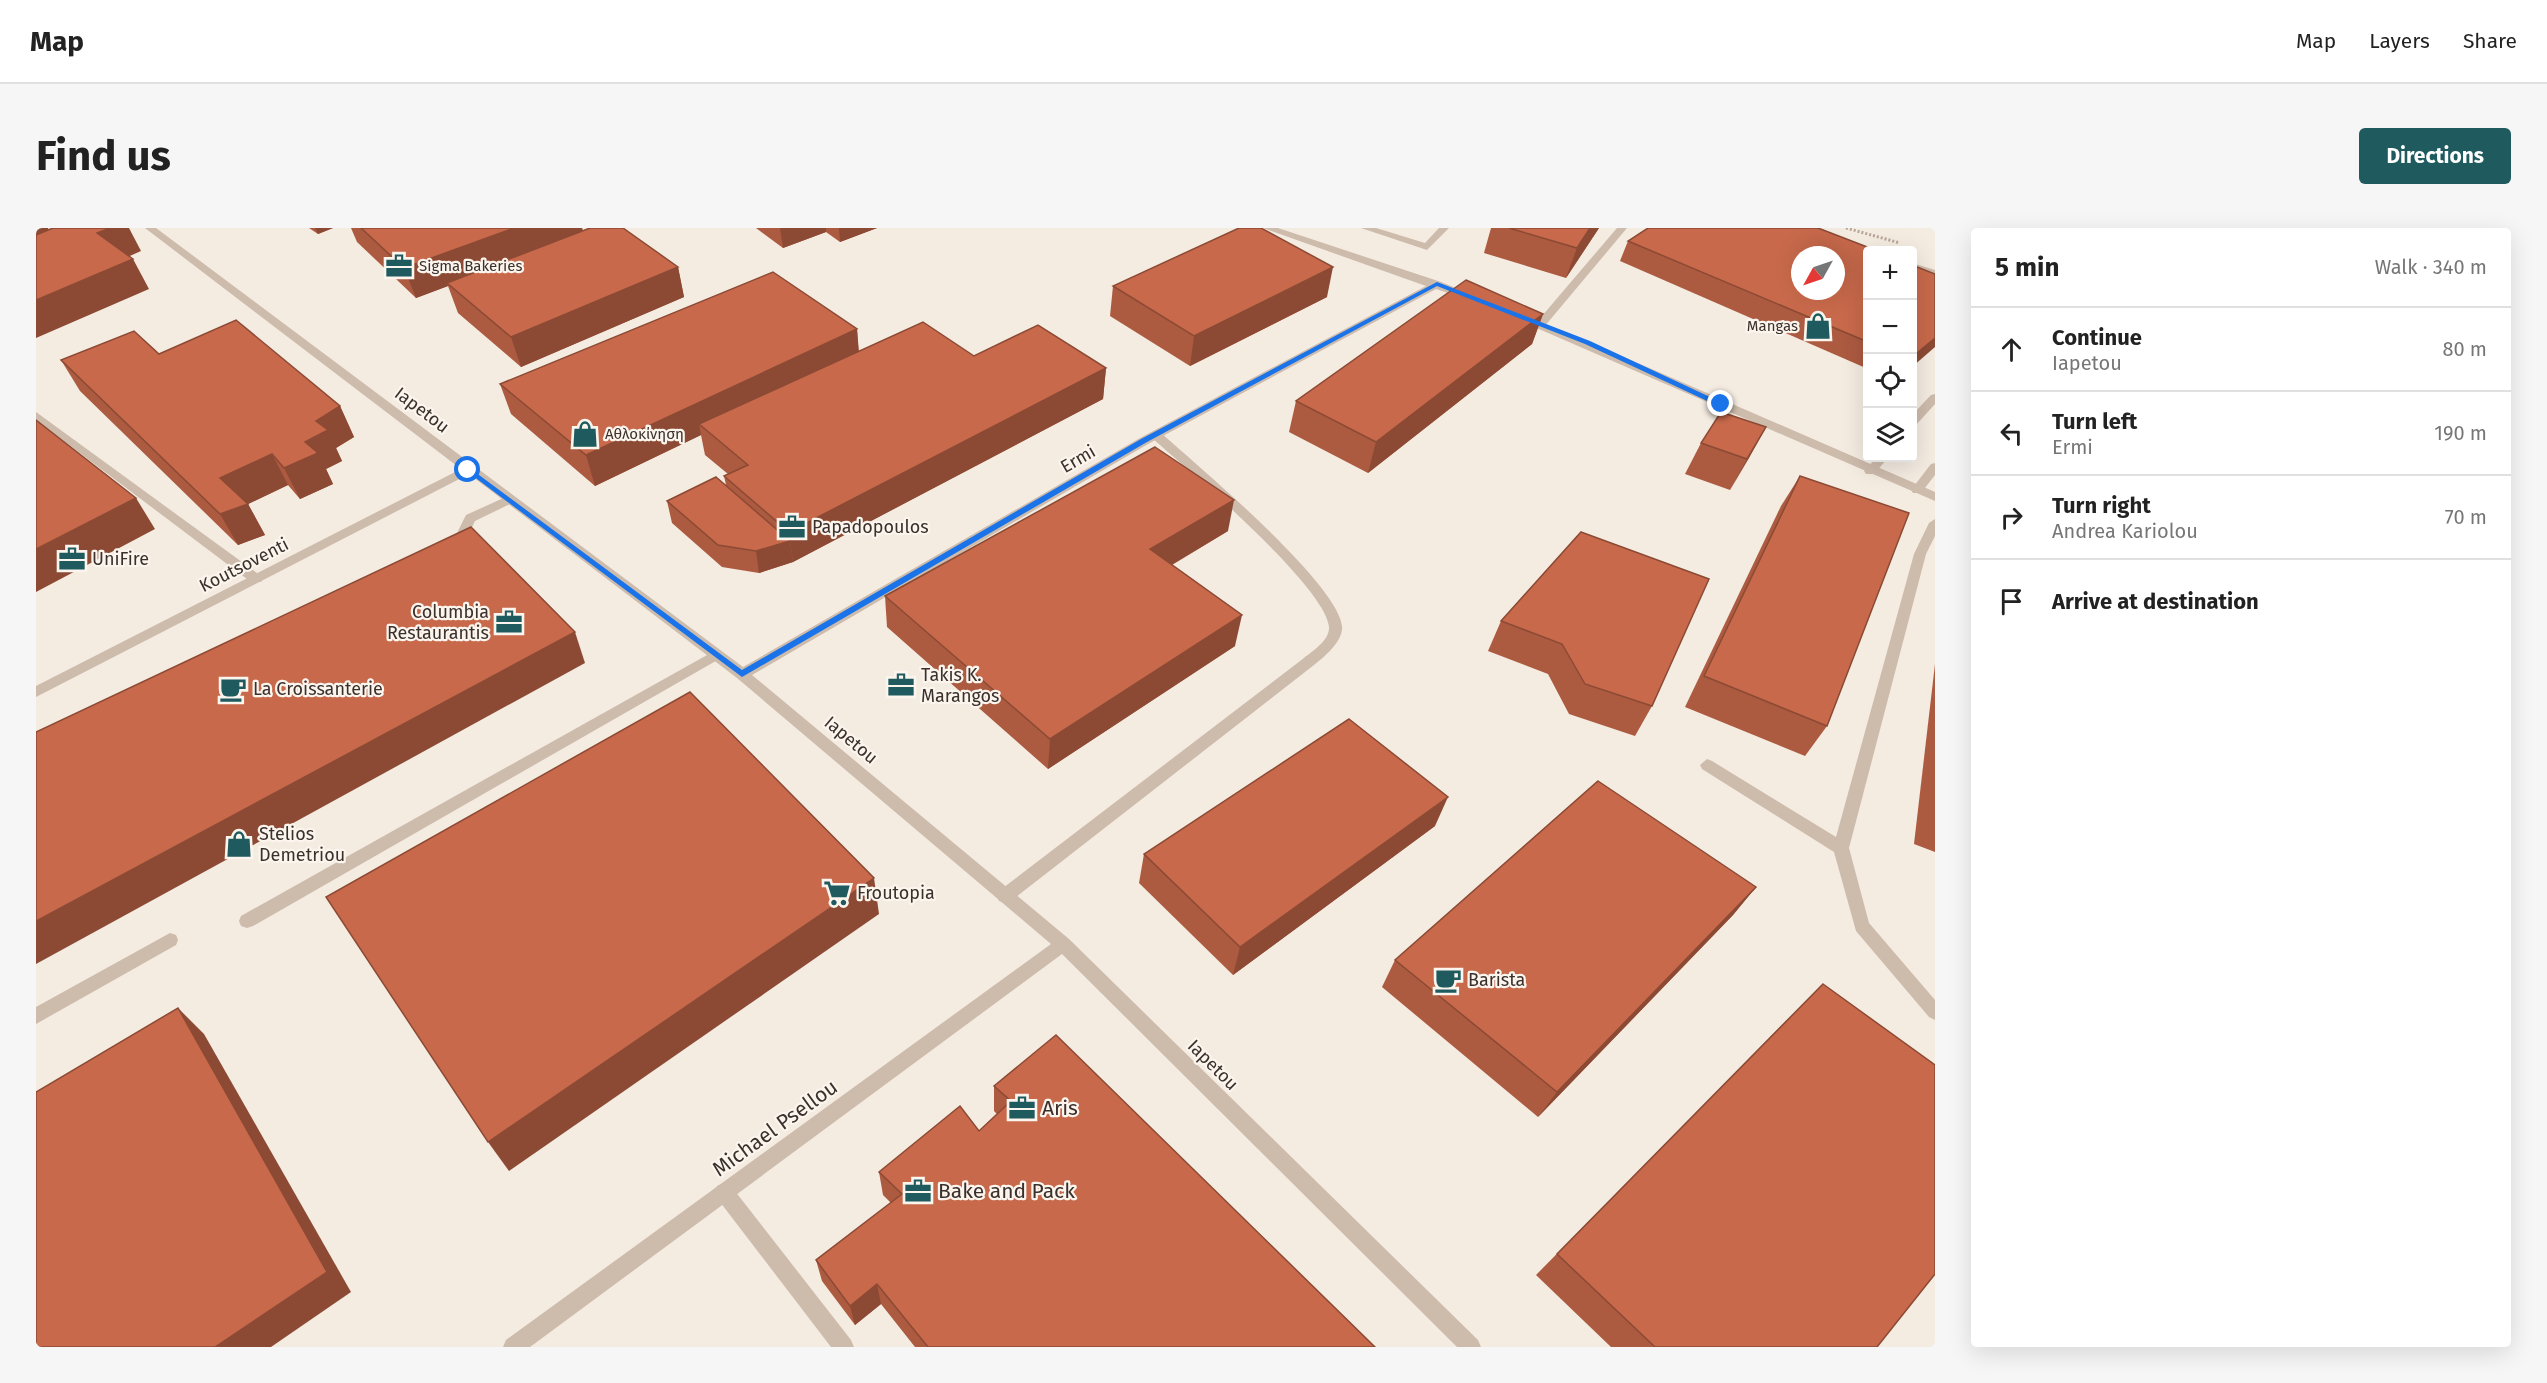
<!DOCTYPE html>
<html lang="en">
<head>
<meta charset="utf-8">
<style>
	:root { --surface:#fff; --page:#f6f6f6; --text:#222; --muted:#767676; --line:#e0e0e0; --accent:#1f5a5e }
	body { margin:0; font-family:"Fira Sans",sans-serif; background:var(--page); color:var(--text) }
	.controls { position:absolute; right:18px; top:18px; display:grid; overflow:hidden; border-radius:6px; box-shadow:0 6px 24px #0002 }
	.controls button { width:54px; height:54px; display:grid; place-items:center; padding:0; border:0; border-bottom:2px solid var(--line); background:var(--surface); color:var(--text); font:30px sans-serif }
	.compass { position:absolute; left:1755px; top:18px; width:54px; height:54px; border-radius:50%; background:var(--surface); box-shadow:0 6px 24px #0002; rotate:230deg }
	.stop { position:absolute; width:18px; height:18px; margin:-14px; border:4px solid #1a73e8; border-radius:50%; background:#fff }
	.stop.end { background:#1a73e8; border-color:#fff; box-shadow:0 2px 6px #0008 }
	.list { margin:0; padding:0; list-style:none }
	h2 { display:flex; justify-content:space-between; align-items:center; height:78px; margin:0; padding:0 24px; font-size:26px }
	h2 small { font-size:20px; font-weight:400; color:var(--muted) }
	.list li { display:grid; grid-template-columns:39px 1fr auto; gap:18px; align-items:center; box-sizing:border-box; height:84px; padding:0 24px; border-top:2px solid var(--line) }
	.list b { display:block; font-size:22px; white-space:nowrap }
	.list p { margin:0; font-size:20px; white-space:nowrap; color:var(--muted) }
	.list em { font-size:20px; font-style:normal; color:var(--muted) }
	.icon { flex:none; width:33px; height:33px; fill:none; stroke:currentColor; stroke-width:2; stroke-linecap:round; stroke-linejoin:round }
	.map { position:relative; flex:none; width:1899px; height:1119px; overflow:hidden; border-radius:6px }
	header { display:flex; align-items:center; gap:36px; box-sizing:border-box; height:84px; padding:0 30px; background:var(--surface); border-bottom:2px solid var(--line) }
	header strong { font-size:28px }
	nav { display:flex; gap:33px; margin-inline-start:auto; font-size:21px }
	.intro { display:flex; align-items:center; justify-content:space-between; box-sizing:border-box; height:144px; padding:0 36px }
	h1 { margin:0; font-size:42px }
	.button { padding:15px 27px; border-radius:6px; background:var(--accent); color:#fff; font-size:21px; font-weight:700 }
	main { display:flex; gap:36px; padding:0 36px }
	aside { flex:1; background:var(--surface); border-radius:6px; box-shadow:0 6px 24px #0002 }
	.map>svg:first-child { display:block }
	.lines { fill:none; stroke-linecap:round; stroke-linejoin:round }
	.path { stroke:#b9a596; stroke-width:3; stroke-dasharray:2 2; stroke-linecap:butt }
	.service { fill:#cdbbac; fill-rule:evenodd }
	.minor { fill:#cdbbac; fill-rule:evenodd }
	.wall { fill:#ac5a40 }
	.shaded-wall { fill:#8c4a34 }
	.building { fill:#c8694b; stroke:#8c4a34; stroke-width:1.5; fill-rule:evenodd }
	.route { fill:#1a73e8 }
	.labels { text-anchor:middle; stroke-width:4.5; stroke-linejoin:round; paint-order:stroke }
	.far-poi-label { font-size:15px; fill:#3b302b; stroke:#fbf5ee; text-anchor:start }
	.street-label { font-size:18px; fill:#3b302b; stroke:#fbf5ee }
	.poi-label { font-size:18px; fill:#3b302b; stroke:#fbf5ee; text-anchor:start }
	.near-poi-label { font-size:21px; fill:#3b302b; stroke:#fbf5ee; text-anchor:start }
	.near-street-label { font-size:21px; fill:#3b302b; stroke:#fbf5ee }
</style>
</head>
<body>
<header>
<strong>Map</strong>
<nav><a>Map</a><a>Layers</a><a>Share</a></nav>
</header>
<div class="intro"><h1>Find us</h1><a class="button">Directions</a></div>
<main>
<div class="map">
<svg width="1899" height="1119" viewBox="0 0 1899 1119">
	<rect width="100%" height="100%" fill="#f4ebe1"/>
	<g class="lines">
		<polyline class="path" points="1810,0 1864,15"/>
		<g class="service">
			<polygon points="1325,0 1340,0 1389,15 1403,0 1413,0 1391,22"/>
			<polygon points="1581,0 1591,0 1508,99 1500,99 1500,95"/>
			<polygon points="1876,35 1899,42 1899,48 1876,41"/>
			<polygon points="1899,166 1899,176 1880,197 1876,198 1876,187 1895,167"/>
			<polygon points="0,184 225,348 227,351 225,354 215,354 0,192"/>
			<path d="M1120,203L1124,204C1157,234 1311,362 1306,402C1304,416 1288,429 1278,437L975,673L969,675L963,673L961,668L963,663L1268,430C1277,423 1294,412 1293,399C1290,359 1150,240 1116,210L1114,207Z"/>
			<polygon points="1840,230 1852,230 1838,246 1830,246 1828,243"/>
			<polygon points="1899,235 1899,247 1885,265 1877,265 1875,262 1895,236"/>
			<polygon points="472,268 478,272 476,275 439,293 425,322 415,322 414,319 430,287"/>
			<polygon points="1899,291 1899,308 1890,326 1813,620 1833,695 1899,772 1899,792 1893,789 1820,703 1798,624 1666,541 1664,537 1671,531 1676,533 1800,609 1878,326 1893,295"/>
			<polygon points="680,422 685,424 687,427 685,430 217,698 211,700 205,698 203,693 205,688"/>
			<polygon points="134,705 140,707 142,712 140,717 0,796 0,779"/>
			<polygon points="688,955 695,958 815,1112 818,1119 795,1119 681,970 679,964 681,958"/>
		</g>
		<g class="minor">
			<polygon points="109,0 120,0 707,439 1104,210 1390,58 1227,0 1242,0 1405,54 1440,68 1440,72 1436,73 1400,61 1112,216 716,447 1033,711 1442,1112 1445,1119 1421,1119 1026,726 494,1119 467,1119 470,1112 1015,716 701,450 433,246 0,469 0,458 425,241"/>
			<polygon points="1482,88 1490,88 1542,109 1899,264 1899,273 1482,92"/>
		</g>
	</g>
	<g class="wall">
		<polygon points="273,0 297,0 282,6"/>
		<polygon points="315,0 546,0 547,3 642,39 648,69 485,139 422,85 412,58 380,70 321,14"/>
		<polygon points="720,0 841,0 804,14 790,4 747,20"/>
		<polygon points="1455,0 1563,0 1530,50 1448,25"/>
		<polygon points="1592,13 1832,22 1832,141 1584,33"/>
		<polygon points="1077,58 1291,69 1154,138 1074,88"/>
		<polygon points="1507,86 1496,116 1332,245 1253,204 1260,173"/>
		<polygon points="821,101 823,124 938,128 1070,140 1067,171 757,334 723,345 686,339 636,295 631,273 690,257 688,248 692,246 669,227 665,207 559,258 475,186 464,156"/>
		<polygon points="123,126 304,178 318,209 300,220 306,233 290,241 297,256 264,271 252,257 212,276 229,307 202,317 44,163 25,132"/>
		<polygon points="1730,199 1694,262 1649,246 1665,215"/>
		<polygon points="1764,248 1791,498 1769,528 1649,479 1745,278"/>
		<polygon points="1192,303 1136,337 1199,418 1012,541 851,399 849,368"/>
		<polygon points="1545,304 1616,478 1599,508 1533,486 1512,446 1452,423 1465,393"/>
		<polygon points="1899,436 1899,624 1878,616"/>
		<polygon points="1399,598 1197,747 1103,655 1108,626"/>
		<polygon points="1720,659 1697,687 1502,889 1346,759 1359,732"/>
		<polygon points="1787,756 1841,1119 1575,1119 1500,1047"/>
		<polygon points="958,858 1339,1119 879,1119 845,1076 819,1097 786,1053 780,1032 855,975 847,967 843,944 943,903 961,886 958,883"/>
	</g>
	<g class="shaded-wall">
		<polygon points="0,0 12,0 15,6 0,12"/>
		<polygon points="74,0 93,0 105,23 78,35 61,5"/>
		<polygon points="279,0 297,0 282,6"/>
		<polygon points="478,0 546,0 548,7 411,55 412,58 380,70 368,40"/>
		<polygon points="744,0 790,0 790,4 747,20"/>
		<polygon points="803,0 841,0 804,14"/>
		<polygon points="1554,0 1563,0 1530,50 1541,20"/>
		<polygon points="97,31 113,61 0,110 0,72"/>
		<polygon points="642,39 648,69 485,139 475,109"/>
		<polygon points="1297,39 1291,69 1154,138 1158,108"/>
		<polygon points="1507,86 1496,116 1332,245 1340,214"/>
		<polygon points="821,101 823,131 663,196 665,207 559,258 550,227"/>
		<polygon points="1899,110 1899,119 1876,139 1876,129"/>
		<polygon points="1070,140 1067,171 757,334 753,304"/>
		<polygon points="304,178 318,209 300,220 306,233 290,241 297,256 264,271 248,240 269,214 280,193"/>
		<polygon points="1730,199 1713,230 1694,262 1711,231"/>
		<polygon points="236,226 252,257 212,276 229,307 202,317 184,286 184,250"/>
		<polygon points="100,270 119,301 0,364 0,321"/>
		<polygon points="1198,272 1192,303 1110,352 1114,321"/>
		<polygon points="754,313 757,334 723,345 720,323"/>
		<polygon points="1206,387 1199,418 1012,541 1014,511"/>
		<polygon points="539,404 549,435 0,736 0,693"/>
		<polygon points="1412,569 1399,598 1197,747 1204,719"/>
		<polygon points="838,650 843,686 473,943 452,914"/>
		<polygon points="1720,659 1697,687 1502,889 1521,864"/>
		<polygon points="142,780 168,806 315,1064 235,1119 179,1119"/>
		<polygon points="841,1056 845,1076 819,1097 814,1078"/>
	</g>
	<g class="building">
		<polygon points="17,0 74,0 61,5 97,31 0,72 0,7"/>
		<polygon points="325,0 478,0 368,40"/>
		<polygon points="554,0 587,0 642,39 475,109 411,55"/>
		<polygon points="1203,0 1225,0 1297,39 1158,108 1077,58"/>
		<polygon points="1473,0 1554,0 1541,20"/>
		<path d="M1612,0H1782L1839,22H1832V114L1592,13ZM1764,27H1800V63H1764Z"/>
		<polygon points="1876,37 1899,46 1899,110 1876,129"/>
		<polygon points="737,44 821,101 550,227 464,156"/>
		<polygon points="1430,52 1507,86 1340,214 1260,173"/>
		<polygon points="200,92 304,178 280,193 292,202 269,214 282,225 248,240 236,226 184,250 212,276 184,286 25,132 98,103 123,126"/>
		<polygon points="887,94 938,128 1002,97 1070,140 753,304 688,248 712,237 663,196"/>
		<polygon points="1685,184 1730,199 1711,231 1665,215"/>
		<polygon points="0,192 100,270 0,321"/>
		<polygon points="1119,219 1198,272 1114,321 1206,387 1014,511 849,368"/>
		<polygon points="1764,248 1873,285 1791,498 1668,448"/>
		<polygon points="680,249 754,313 720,323 682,317 631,273"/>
		<polygon points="435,299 539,404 0,693 0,504"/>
		<polygon points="1545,304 1673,351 1616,478 1549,456 1526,416 1465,393"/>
		<polygon points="654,464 838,650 452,914 290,669"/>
		<polygon points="1313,491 1412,569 1204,719 1108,626"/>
		<polygon points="1562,553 1720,659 1521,864 1359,732"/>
		<polygon points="1787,756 1899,837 1899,1046 1841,1119 1619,1119 1521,1026"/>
		<polygon points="142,780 291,1044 179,1119 0,1119 0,864"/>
		<polygon points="1020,807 1339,1119 892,1119 841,1056 814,1078 780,1032 866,966 843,944 924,878 943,903 975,873 958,858"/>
	</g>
	<polygon class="route" points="1401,54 1554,113 1689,176 1682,178 1549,116 1401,58 1111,214 706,449 429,242 435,241 706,442 1105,211"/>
	<defs>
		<symbol id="office-bare" viewBox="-9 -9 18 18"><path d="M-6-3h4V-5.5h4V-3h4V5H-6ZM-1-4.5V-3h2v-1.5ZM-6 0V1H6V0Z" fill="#1f5a5e" stroke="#fbf5ee" stroke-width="2.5" paint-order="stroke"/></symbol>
		<symbol id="shop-bare" viewBox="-9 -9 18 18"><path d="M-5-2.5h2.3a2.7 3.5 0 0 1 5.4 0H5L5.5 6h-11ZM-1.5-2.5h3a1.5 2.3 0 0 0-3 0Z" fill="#1f5a5e" stroke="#fbf5ee" stroke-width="2.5" paint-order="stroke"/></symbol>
		<symbol id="cafe-bare" viewBox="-9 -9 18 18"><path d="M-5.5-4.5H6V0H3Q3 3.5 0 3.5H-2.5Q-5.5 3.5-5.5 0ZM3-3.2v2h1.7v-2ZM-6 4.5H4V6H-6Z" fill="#1f5a5e" stroke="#fbf5ee" stroke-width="2.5" paint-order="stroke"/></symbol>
		<symbol id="supermarket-bare" viewBox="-9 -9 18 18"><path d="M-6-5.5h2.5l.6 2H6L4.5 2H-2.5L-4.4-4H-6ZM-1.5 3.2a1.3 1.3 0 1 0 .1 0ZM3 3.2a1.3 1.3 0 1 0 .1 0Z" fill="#1f5a5e" stroke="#fbf5ee" stroke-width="2.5" paint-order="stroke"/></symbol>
	</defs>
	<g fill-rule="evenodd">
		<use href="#office-bare" x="344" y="19" width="38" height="38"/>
		<use href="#shop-bare" x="1763" y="79" width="38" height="38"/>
		<use href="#shop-bare" x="530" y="187" width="38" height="38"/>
		<use href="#office-bare" x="737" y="280" width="38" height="38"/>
		<use href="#office-bare" x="17" y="312" width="38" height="38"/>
		<use href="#office-bare" x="454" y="375" width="38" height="38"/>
		<use href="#office-bare" x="846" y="438" width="38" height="38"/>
		<use href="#cafe-bare" x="178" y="442" width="38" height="38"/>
		<use href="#shop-bare" x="184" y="597" width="38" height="38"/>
		<use href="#supermarket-bare" x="782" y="646" width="38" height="38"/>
		<use href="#cafe-bare" x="1393" y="733" width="38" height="38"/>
		<use href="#office-bare" x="967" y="861" width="38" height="38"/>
		<use href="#office-bare" x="863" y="944" width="38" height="38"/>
	</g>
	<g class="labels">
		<g class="far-poi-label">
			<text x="383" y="43">Sigma Bakeries</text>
			<text x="1762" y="103" text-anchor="end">Mangas</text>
			<text x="569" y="211">Αθλοκίνηση</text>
		</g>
		<g class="street-label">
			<text transform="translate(386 182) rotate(37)" y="6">Iapetou</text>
			<text transform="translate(1042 231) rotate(-30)" y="6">Ermi</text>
			<text transform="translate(208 337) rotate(-27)" y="6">Koutsoventi</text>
			<text transform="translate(815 512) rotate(40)" y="6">Iapetou</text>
			<text transform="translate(1177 837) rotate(45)" y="6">Iapetou</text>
		</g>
		<g class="poi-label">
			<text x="776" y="305">Papadopoulos</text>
			<text x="56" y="337">UniFire</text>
			<text x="453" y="390" text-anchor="end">Columbia<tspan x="453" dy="21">Restaurantis</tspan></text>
			<text x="885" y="453">Takis K.<tspan x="885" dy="21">Marangos</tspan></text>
			<text x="217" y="467">La Croissanterie</text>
			<text x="223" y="612">Stelios<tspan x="223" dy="21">Demetriou</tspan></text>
			<text x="821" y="671">Froutopia</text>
			<text x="1432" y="758">Barista</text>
		</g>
		<g class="near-poi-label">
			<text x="1006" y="887">Aris</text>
			<text x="902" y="970">Bake and Pack</text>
		</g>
		<g class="near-street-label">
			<text transform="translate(739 900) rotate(-36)" y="7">Michael Psellou</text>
		</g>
	</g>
</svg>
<div class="controls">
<button>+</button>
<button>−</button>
<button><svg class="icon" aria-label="locate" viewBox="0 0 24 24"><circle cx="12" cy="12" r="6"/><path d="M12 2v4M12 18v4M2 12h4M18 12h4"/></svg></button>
<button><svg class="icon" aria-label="layers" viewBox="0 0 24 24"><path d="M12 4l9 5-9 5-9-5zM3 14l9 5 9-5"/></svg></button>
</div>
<svg class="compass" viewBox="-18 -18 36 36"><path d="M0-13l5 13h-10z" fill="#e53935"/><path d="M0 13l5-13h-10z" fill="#767676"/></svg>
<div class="stop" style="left:432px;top:242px"></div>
<div class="stop end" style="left:1685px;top:176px"></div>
</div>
<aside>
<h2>5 min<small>Walk · 340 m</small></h2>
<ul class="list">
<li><svg class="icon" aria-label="ahead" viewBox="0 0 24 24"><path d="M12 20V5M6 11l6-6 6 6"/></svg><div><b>Continue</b><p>Iapetou</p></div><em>80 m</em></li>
<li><svg class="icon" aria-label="left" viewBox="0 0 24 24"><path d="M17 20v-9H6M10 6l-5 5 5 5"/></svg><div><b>Turn left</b><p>Ermi</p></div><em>190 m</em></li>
<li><svg class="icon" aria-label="right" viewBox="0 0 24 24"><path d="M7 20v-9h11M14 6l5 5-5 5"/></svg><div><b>Turn right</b><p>Andrea Kariolou</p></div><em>70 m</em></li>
<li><svg class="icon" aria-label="arrive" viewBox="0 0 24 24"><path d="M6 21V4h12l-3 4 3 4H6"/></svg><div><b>Arrive at destination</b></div></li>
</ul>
</aside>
</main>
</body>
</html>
